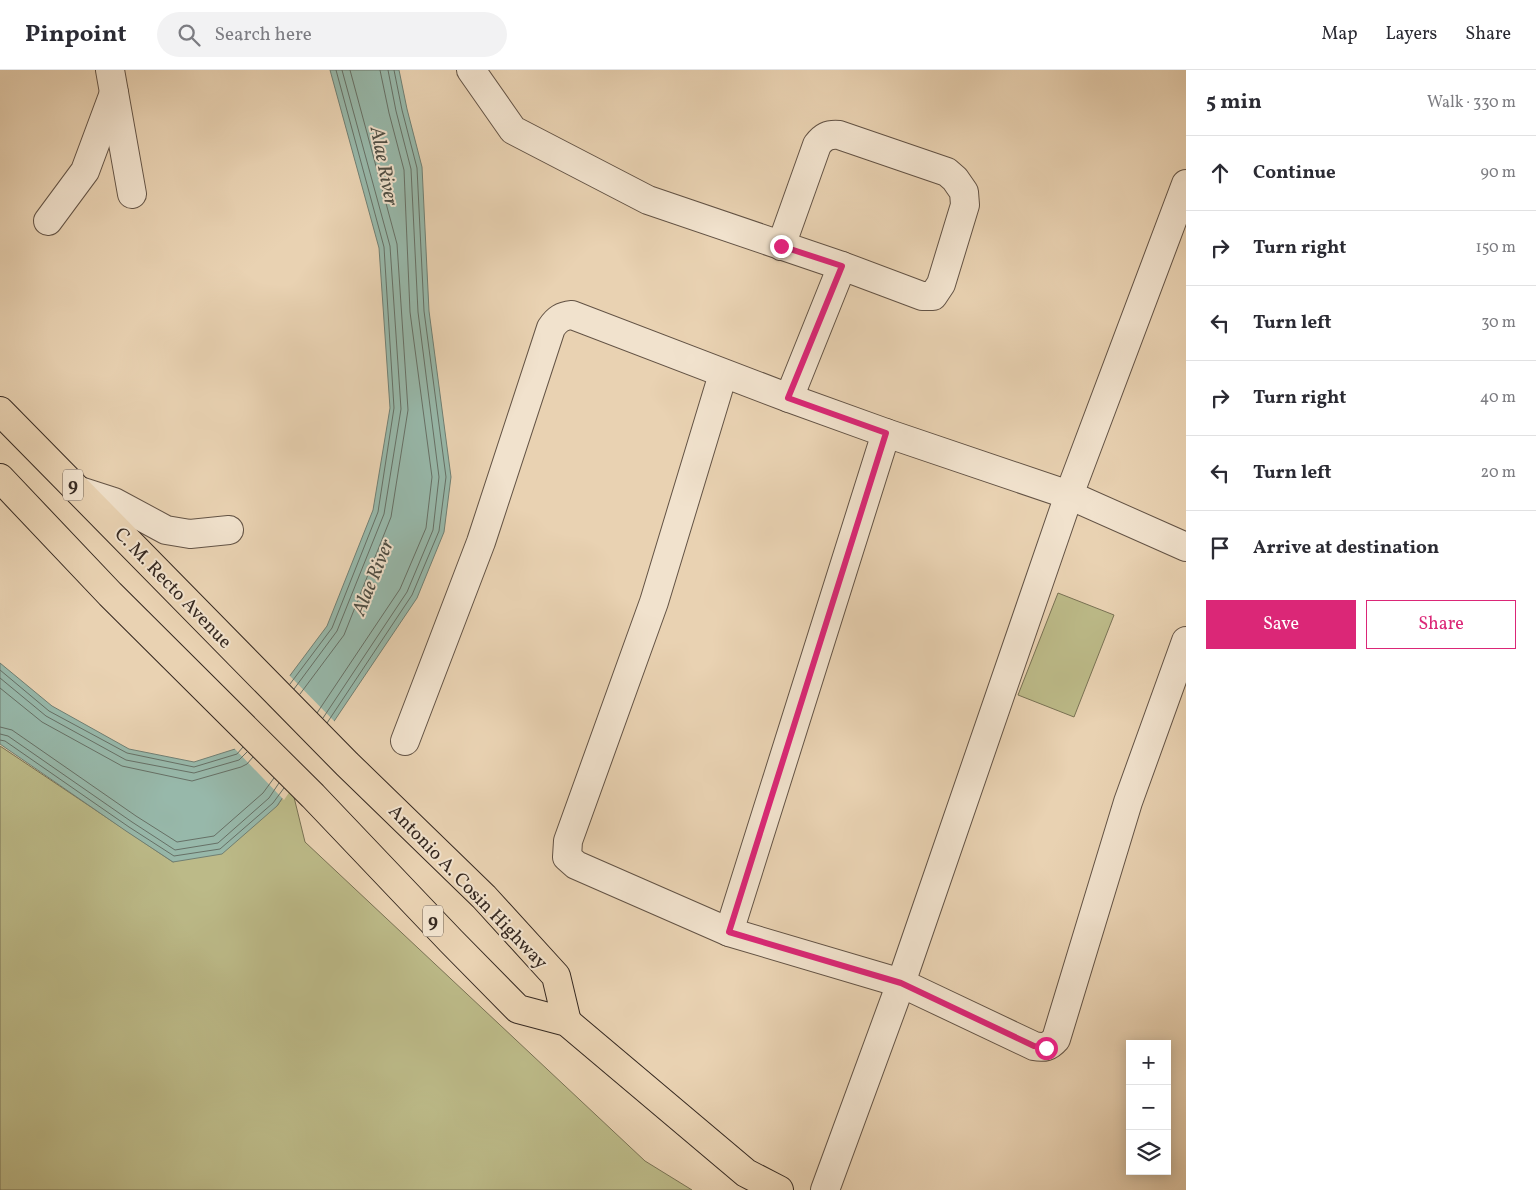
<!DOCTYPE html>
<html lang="en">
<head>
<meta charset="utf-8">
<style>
	:root { --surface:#fff; --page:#f2f2f3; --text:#2b2b33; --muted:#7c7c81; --line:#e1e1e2; --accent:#db2777 }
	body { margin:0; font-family:Vollkorn,serif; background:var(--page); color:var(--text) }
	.controls { position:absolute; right:15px; bottom:15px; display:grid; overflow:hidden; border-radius:0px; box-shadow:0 2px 12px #0003 }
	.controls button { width:45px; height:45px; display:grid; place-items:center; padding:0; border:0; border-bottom:1px solid var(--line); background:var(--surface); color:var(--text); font:25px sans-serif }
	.stop { position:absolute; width:15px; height:15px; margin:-11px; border:4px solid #db2777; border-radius:50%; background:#fff }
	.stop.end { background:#db2777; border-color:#fff; box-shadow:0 1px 5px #0008 }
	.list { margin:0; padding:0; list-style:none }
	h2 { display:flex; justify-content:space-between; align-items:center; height:65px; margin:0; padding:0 20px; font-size:21px }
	h2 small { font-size:16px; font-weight:400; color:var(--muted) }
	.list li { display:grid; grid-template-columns:32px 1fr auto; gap:15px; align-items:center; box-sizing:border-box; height:75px; padding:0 20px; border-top:1px solid var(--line) }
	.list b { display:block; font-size:19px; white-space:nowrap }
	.list em { font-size:16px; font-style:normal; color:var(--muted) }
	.actions { display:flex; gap:10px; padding:15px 20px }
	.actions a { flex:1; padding:11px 0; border:1px solid var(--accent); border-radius:0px; text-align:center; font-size:18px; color:var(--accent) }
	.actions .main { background:var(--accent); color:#fff }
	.icon { flex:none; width:28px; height:28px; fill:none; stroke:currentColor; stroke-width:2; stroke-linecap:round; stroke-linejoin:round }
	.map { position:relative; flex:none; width:1186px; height:1120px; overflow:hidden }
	header { display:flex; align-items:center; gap:30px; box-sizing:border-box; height:70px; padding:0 25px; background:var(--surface); border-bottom:1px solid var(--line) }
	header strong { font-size:24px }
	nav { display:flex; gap:28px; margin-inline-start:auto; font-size:18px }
	.search { width:350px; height:45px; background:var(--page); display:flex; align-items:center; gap:12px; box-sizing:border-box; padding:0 18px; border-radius:28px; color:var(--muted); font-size:19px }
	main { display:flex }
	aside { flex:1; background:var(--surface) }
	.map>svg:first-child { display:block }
	.green { fill:#bcba88; stroke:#797254 }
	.water { fill:#97b8aa; stroke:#707f73 }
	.pier { fill:#e9d2b2 }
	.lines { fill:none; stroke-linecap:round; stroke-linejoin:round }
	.shore { stroke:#667066; stroke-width:1 }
	.minor-casing { stroke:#635345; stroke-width:30 }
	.highway-casing { stroke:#362921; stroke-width:30 }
	.minor { stroke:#f1e2cd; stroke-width:28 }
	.highway { stroke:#e9d2b2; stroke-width:28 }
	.route { stroke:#db2777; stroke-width:6 }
	.labels { text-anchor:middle; stroke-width:4; stroke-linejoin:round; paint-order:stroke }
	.shield { fill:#f1e2cd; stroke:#6e6055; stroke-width:1 }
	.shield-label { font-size:18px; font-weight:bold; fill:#362921 }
	.street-label { font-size:19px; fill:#362921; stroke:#f1e2cd }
	.water-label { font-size:20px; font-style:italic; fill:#4e4d43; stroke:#f1e2cd }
</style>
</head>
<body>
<header>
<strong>Pinpoint</strong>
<div class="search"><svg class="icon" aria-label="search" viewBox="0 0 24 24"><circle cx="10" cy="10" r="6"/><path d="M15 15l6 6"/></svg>Search here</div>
<nav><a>Map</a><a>Layers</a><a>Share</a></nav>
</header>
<main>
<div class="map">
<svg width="1186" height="1120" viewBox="0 0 1186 1120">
	<rect width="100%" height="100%" fill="#e9d2b2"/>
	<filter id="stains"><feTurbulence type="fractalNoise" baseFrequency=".004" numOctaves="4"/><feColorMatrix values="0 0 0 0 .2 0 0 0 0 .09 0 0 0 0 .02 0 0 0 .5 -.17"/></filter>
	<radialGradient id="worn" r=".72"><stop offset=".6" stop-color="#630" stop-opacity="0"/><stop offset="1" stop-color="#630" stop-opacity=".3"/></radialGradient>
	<g class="green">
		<polygon points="1058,523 1114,545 1074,647 1018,625"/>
		<polygon points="0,676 173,792 277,736 291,715 305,772 645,1091 692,1120 0,1120"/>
	</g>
	<polygon class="water" points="330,0 399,0 407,39 422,97 429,241 451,407 444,462 417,528 277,736 222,784 173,792 126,761 0,674 0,593 52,636 129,679 194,692 235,679 327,556 373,440 390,338 379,178"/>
	<polygon class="pier" points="288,604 336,653 284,730 233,677"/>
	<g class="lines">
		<g class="shore">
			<polyline points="0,600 49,641 127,683 194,697 237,684 243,677"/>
			<polyline points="0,608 46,646 126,690 194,703 239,690 247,682"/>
			<polyline points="290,614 332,558 378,442 394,338 384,177 336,0"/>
			<polyline points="0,618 42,652 122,696 192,711 241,697 247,694 253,687"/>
			<polyline points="294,619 337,561 384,444 401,339 390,176 342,0"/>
			<polyline points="300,624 344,565 391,447 408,340 397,174 350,0"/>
			<polyline points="317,643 400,519 426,458 432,407 410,242 404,100 389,43 380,0"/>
			<polyline points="323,648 407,522 433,460 439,407 418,242 411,99 396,41 388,0"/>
			<polyline points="327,653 412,525 439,461 446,407 424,241 417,98 402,40 394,0"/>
			<polyline points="0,657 12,660 136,746 177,772 214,766 263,723 274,708"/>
			<polyline points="0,664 8,666 132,752 175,780 218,773 269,728 279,713"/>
			<polyline points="0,670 5,671 129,757 174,786 220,779 273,733 284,718"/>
		</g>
		<defs>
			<g id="minor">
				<polyline points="110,0 132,124"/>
				<path d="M471,0L513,60L648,130L842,196L922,226H933L941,214L965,135L964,122L955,109L947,102L839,65C828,64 823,67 817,75L781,176"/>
				<polyline points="48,151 85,101 114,23"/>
				<path d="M723,304L654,532L568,771L567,787L576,795L729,862L901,913L1034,976C1044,978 1049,977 1056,969L1128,732L1186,571"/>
				<polyline points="789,328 842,196"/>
				<polyline points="80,421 114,432 166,460 190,464 229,460"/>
				<path d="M405,671L481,472L551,258C557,249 562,246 572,245L789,328L886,363L1069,425L1186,477"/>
				<polyline points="729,862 886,363"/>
				<polyline points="825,1120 901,913 1069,425 1186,114"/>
			</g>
			<g id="highway">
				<polyline points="0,341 347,694 484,827 556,906 567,952"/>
				<polyline points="0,408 110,524 313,726 451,871 518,939 567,952 746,1103 779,1120"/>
			</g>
		</defs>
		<use href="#minor" class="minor-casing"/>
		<use href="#highway" class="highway-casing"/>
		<use href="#minor" class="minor"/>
		<use href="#highway" class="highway"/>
	</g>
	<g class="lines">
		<polyline class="route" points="781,176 842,196 788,328 886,363 729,862 901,913 1034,976 1046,978"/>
	</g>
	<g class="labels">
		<g class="shield">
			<rect x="63" y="399.5" width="20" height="31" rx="4"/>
			<rect x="423" y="835.5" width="20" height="31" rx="4"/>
		</g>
		<g class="shield-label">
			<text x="73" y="421">9</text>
			<text x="433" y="857">9</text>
		</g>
		<g class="street-label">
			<text transform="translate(174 517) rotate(46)" y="7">C. M. Recto Avenue</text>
			<text transform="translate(469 816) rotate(46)" y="7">Antonio A. Cosin Highway</text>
		</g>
		<g class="water-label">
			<text transform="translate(385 96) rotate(79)" y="7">Alae River</text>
			<text transform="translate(372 507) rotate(-68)" y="7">Alae River</text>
		</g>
	</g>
	<rect width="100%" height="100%" filter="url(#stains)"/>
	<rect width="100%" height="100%" fill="url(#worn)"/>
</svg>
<div class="controls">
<button>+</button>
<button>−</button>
<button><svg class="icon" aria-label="layers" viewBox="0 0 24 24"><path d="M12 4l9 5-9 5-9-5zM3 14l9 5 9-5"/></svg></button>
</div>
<div class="stop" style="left:1046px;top:978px"></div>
<div class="stop end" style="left:781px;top:176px"></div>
</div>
<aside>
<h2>5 min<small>Walk · 330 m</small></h2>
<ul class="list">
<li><svg class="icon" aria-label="ahead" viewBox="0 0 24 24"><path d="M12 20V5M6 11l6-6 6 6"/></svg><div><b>Continue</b></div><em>90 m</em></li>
<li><svg class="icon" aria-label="right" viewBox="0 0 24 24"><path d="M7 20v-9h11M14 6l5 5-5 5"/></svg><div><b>Turn right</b></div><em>150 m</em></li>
<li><svg class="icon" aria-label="left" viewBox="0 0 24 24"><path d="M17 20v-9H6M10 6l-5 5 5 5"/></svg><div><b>Turn left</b></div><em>30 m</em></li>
<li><svg class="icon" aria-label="right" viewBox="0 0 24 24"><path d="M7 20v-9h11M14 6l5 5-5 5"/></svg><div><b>Turn right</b></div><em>40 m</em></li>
<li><svg class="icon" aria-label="left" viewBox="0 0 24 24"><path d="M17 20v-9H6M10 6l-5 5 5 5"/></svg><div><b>Turn left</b></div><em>20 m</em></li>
<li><svg class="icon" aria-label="arrive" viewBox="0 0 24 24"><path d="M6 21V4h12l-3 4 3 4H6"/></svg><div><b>Arrive at destination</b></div></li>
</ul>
<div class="actions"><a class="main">Save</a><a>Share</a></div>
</aside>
</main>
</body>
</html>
